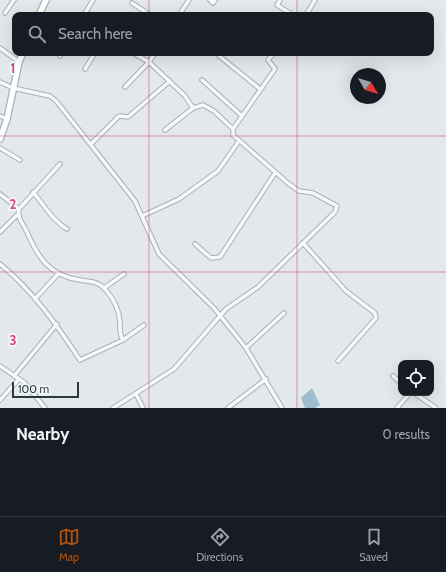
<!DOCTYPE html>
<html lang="en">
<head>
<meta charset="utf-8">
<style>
	:root { --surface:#171b24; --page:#242831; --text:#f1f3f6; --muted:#9ea1a6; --line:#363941; --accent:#b45309 }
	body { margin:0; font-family:Cabin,sans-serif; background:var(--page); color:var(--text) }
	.controls { position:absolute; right:12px; bottom:12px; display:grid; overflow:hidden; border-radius:8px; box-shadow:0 4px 16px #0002 }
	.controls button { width:36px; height:36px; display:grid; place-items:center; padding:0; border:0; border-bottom:1px solid var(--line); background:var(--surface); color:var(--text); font:20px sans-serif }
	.compass { position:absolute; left:350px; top:68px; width:36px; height:36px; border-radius:50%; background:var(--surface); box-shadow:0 4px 16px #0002; rotate:128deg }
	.scale { position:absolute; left:12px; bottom:10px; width:67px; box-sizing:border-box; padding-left:4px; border:2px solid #2a3944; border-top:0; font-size:11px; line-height:14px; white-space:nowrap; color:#2a3944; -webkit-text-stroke:3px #f3f6f8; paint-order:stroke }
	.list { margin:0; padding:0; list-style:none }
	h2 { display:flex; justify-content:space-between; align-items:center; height:52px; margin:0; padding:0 16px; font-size:17px }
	h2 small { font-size:13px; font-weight:400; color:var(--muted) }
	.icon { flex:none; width:22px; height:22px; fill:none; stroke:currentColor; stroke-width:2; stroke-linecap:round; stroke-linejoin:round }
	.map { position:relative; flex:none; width:446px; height:408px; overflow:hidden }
	.search { position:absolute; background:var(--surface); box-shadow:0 4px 16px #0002; left:12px; right:12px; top:12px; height:44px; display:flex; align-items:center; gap:10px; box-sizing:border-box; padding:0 14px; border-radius:8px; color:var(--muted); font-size:15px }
	.sheet { height:108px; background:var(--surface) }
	nav { display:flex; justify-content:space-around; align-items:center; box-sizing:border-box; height:56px; border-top:1px solid var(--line); background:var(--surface); font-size:11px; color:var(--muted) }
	nav a { display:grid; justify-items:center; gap:2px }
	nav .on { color:var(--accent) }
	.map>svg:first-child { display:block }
	.water { fill:#9dbecc }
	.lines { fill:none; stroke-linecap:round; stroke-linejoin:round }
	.street-casing { stroke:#a8b0b6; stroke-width:5.5 }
	.secondary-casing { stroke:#a8b0b6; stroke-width:8 }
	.street { stroke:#f6f8f9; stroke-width:3.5 }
	.secondary { stroke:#fff; stroke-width:5.5 }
	.grid { fill:none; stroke:#d2467a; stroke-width:1; stroke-opacity:0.55 }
	.grid-label { font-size:13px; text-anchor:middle; font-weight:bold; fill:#d2467a; stroke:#f3f6f8; stroke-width:4; stroke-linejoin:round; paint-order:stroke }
</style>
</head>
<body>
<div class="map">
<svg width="446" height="408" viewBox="0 0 446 408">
	<rect width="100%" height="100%" fill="#e3e8eb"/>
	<polygon class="water" points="312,388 320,405 315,408 305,408 301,398"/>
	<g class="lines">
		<defs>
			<g id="street">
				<polyline points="210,0 213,3 215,0"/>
				<polyline points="280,0 277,5 293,15"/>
				<polyline points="132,3 150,15"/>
				<polyline points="5,13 14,0"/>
				<polyline points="84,15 93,0"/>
				<polyline points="179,15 189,0"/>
				<polyline points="306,15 315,0"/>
				<polyline points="0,48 19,62"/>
				<polyline points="155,53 149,62 185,96 193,108"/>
				<polyline points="218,55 260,89"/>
				<polyline points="60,56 62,53"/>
				<polyline points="85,69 95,53"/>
				<polyline points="202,80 242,116"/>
				<polyline points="0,82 13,88 50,96 57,102 135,201 159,254 214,308 246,348 282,408"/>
				<polyline points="125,87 149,62 133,53"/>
				<polyline points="0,116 7,119"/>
				<polyline points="165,130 193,108 203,105 214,111 233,129"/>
				<polyline points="91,144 119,116 128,117 170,81"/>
				<polyline points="0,148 20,160"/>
				<path d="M33,192C44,205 53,221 67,229"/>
				<path d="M0,194L19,209C17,218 23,224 27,232C38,258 50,276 80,280C90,282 98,281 105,289C114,299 119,309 120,322C120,328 119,334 123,340L80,360C57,325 33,291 0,264"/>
				<polyline points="19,209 60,164"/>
				<polyline points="142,216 179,199 218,171 239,141"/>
				<polyline points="0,232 17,215"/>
				<polyline points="303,243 346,291 375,313 376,318 338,361"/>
				<polyline points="195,244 211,258 220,257 275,173"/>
				<polyline points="104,288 124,274"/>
				<polyline points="35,299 58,274"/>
				<polyline points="123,340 144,325"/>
				<polyline points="246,348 284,313"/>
				<polyline points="0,366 25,383 45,408"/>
				<polyline points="14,376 57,324"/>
				<polyline points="393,376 401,383"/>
				<polyline points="414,393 436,408"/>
				<polyline points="136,394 143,408"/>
				<polyline points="0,400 19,379"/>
				<polyline points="113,408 174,369 226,309 258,287 335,212 337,206 313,193 299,191 289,184 233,135 233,129 275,69 268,60 274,53"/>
				<polyline points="228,408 266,379"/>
				<polyline points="397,408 410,393"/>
			</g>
			<g id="secondary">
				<polyline points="39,15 46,0"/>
				<polyline points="0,139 7,119 19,62 23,53"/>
			</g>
		</defs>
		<use href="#street" class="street-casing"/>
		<use href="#secondary" class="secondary-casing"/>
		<use href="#street" class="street"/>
		<use href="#secondary" class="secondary"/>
	</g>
	<path class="grid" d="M149,0V15M297,0V15M149,53V408M297,53V408M0,136H446M0,272H446"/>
	<g class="grid-label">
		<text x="13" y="73">1</text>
		<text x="13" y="209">2</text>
		<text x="13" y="345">3</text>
	</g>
</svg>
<div class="controls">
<button><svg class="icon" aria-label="locate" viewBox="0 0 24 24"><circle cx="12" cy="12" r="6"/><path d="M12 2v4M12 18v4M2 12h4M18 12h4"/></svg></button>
</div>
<svg class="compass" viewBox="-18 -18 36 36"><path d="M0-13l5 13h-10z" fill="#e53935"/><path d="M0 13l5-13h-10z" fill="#9ea1a6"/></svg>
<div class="scale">100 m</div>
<div class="search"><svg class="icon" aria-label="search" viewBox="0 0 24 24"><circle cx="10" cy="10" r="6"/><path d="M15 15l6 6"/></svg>Search here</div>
</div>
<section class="sheet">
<h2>Nearby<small>0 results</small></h2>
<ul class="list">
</ul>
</section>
<nav>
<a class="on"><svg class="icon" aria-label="map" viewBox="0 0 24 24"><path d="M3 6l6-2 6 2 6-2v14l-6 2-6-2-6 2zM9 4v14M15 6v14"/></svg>Map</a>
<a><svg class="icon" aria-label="directions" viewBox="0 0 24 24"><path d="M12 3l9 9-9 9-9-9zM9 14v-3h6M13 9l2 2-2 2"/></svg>Directions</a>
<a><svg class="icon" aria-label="saved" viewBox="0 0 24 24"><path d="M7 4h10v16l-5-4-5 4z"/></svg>Saved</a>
</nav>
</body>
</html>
